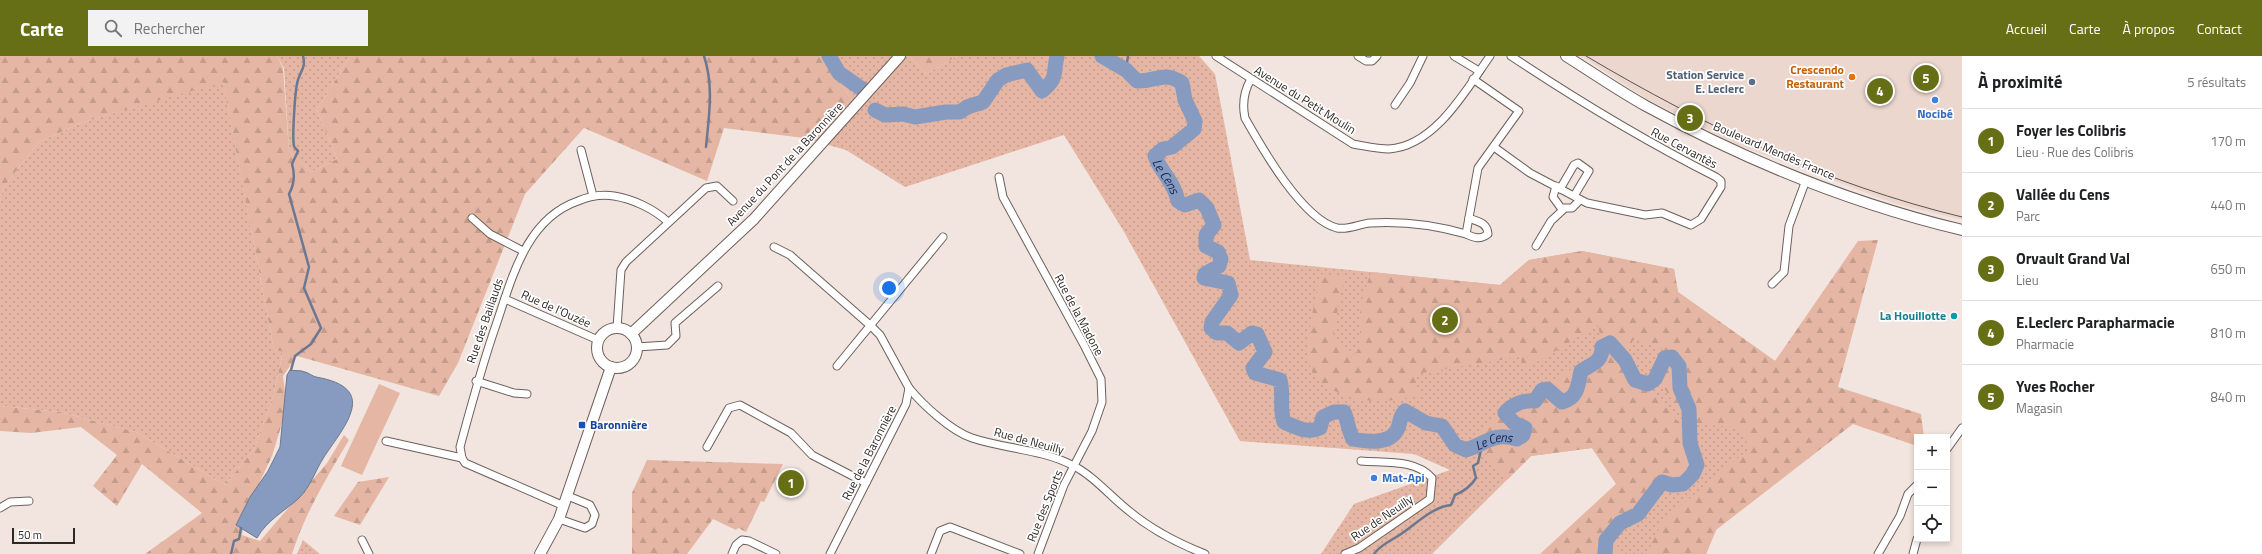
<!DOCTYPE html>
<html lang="fr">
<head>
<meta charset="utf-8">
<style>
	:root { --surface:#fff; --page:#f2f2f2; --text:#202124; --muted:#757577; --line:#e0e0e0; --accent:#676f16 }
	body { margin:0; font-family:"Titillium Web",sans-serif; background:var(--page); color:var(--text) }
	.controls { position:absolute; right:12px; bottom:12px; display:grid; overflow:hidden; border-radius:0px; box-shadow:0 2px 6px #0003 }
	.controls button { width:36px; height:36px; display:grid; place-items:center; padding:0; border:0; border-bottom:1px solid var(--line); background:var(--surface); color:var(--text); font:20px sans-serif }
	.scale { position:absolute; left:12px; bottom:10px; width:63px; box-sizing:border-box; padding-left:4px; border:2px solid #2e2826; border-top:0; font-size:11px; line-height:14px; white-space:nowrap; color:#2e2826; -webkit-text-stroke:3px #fff; paint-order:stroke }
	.you { position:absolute; left:889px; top:232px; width:14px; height:14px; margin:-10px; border:3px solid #fff; border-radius:50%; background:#1a73e8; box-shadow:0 0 0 6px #1a73e833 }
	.badge { display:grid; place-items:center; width:26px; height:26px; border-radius:50%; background:var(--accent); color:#fff; font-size:13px; font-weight:700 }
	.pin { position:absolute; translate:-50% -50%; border:2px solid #fff; box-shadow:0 1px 4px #0006 }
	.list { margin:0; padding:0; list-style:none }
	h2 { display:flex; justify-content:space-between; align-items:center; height:52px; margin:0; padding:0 16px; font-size:17px }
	h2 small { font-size:13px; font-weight:400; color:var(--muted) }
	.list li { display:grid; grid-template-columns:26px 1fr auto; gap:12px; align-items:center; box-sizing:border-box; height:64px; padding:0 16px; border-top:1px solid var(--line) }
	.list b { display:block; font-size:15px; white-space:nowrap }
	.list p { margin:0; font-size:13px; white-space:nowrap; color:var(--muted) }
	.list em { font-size:13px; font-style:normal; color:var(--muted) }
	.icon { flex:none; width:22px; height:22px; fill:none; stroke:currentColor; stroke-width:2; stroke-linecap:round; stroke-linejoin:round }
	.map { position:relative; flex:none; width:1962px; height:498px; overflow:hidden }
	header { display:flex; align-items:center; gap:24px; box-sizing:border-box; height:56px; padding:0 20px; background:var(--accent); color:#fff }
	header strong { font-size:19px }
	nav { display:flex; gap:22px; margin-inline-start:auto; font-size:14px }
	.search { width:280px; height:36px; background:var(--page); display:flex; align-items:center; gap:10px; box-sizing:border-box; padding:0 14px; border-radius:0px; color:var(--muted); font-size:15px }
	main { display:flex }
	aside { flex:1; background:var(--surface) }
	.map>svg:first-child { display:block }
	.built { fill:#ecd7ce }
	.grass { fill:url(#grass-dots) }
	.forest { fill:url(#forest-firs) }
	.pitch { fill:#e4b6a3 }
	.water { fill:#879ac0; stroke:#6c7892 }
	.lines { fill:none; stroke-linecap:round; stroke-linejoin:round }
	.stream { stroke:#6c7892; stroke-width:2.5 }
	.river { stroke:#879ac0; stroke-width:15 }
	.street-casing { stroke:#6c605b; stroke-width:9 }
	.secondary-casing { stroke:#6c605b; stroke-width:12 }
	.street { stroke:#fff; stroke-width:7 }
	.secondary { stroke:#fff; stroke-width:10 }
	.tram { stroke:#5b5351; stroke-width:1 }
	.food-dot { fill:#e8710a; stroke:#fff; stroke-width:1.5 }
	.service-dot { fill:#5c6f8a; stroke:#fff; stroke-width:1.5 }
	.shop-dot { fill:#3f7fe0; stroke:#fff; stroke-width:1.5 }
	.culture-dot { fill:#0f9aa8; stroke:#fff; stroke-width:1.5 }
	.transit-dot { fill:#1a4fb4; stroke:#fff; stroke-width:1.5 }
	.labels { text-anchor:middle; stroke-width:3.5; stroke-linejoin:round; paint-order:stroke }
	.food-label { font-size:12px; font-weight:bold; fill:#c56008; stroke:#fff; text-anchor:end }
	.service-label { font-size:12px; font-weight:bold; fill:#4e5e75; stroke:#fff; text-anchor:end }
	.street-label { font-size:12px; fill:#2e2826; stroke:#fff }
	.shop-label { font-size:12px; font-weight:bold; fill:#366cbe; stroke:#fff }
	.culture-label { font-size:12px; font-weight:bold; fill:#0d838f; stroke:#fff; text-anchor:end }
	.transit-label { font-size:12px; font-weight:bold; fill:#164399; stroke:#fff; text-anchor:start }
	.water-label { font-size:13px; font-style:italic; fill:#122656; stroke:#fff }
</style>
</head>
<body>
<header>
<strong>Carte</strong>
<div class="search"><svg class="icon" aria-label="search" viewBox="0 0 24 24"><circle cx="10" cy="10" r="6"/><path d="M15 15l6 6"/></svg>Rechercher</div>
<nav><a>Accueil</a><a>Carte</a><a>À propos</a><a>Contact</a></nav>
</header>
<main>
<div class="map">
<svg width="1962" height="498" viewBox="0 0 1962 498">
	<defs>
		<pattern id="grass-dots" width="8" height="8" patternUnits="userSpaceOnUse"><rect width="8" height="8" fill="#e4b6a3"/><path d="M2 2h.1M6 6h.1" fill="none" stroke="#c49c8c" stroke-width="1.8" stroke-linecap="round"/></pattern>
		<pattern id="forest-firs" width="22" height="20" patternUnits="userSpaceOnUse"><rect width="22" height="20" fill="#e4b6a3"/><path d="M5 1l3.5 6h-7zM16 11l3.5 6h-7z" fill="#c49c8c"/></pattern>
	</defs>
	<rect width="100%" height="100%" fill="#f2e4de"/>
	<polygon class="built" points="1581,0 1962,0 1962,164 1896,148 1735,88 1647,43"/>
	<g class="grass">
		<polygon points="277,0 350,0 317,54 337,103 311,116 289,95 284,12"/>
		<polygon points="820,0 909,0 926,18 957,0 1199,0 1215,18 1250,204 1500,229 1529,204 1582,195 1674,213 1678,236 1775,305 1796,282 1706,498 1583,498 1617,428 1592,392 1531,400 1432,498 1321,498 1354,448 1450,414 1414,398 1240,385 1123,174 1064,79 905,131 846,94 804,82 852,43"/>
		<polygon points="223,25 274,294 283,296 273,341 254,393 225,429 136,376 60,356 0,350 0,146 3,132 38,87 80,67"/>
		<polygon points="303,484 320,498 297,498"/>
	</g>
	<g class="forest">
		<path d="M0,0H277L283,12L289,95L311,116L337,103L317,54L350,0H820L852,43L804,82L724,72L707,125L584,72L525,138L458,307L439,340L297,300L283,320L287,351L272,400L245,457L242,479L260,485L327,407L344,379L349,384C327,421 305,457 292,498H145L202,457L142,408L117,450L93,430L117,399L81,371L31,377L0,375V350L60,356L136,376L225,429L254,393L273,341L283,296L274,294L223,26L80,67L38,87L3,132L0,146Z"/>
		<polygon points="909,0 957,0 926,18"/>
		<path d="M1878,184L1838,331L1921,358L1924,381H1917V390L1853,368L1716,474L1706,498H1647L1657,476L1665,463L1750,392L1737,371L1687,368L1651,311L1667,299L1662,293L1634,283L1626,296L1648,329L1684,373L1695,409L1614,470L1619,498H1540L1616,428L1592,392L1531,400L1507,424L1491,409L1479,378L1498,355H1507L1603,293L1598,269L1527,312L1519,301L1415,318L1419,339C1408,341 1397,344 1386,345C1363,347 1314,335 1310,309C1305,280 1315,247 1320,218L1344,220L1333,280L1354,298L1360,293V249L1371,216L1500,229L1529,204L1582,195L1674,213L1678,236L1775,305L1858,185Z"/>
		<polygon points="647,404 783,408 764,446 761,445 746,476 738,472 736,474 713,463 687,498 632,498 632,437"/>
		<polygon points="389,421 360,469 334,460 358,426"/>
	</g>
	<polygon class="pitch" points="379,328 400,337 362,419 341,410"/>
	<path class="water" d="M290,314C295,315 301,314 305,316C309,317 312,320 316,321C379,332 346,368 324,401C315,415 311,430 299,442C285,455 267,464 257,482L236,469L250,441L268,415L280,391L287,319Z"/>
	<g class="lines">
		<g class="stream">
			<path d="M704,0C714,30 709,60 706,91"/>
			<polyline points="1126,14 1128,0"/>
			<path d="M291,314L295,300L311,288L321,272L304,232L309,211L289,138C294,129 295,118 292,108L298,95C298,95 294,91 294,90C292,82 295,32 298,24C301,14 306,11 303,0"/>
			<polyline points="231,498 234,485 239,483 241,472"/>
			<path d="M1374,498C1381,488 1391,485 1401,478C1416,468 1432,451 1451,449L1455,439C1465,435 1471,430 1476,422L1473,410L1478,407L1482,389"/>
		</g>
		<g class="river">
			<polyline points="829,0 839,17 862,33"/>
			<path id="s1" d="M1102,0L1126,14L1137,25C1156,26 1163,14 1182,27L1185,44L1195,65L1194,73L1172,91L1163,93L1155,100C1161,117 1174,125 1178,145L1185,149L1199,144L1207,152L1214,169L1206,179V190L1218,196L1221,203L1219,210L1205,218L1204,222L1228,227L1231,239L1212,266L1211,272L1217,277H1227L1239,287L1252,277L1257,278L1265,296L1253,312L1255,317L1280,324C1284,338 1279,352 1284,366C1296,371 1307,378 1320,372L1323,361L1334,356H1344C1348,365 1348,374 1353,383C1368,386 1391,389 1398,372C1401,365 1399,361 1405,355L1426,367L1442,370L1455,389L1466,394C1487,387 1493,376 1517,383L1523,379L1525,372L1514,367L1505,357C1512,348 1524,344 1535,345L1542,334L1547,333L1562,346C1578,342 1578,329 1581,315C1592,308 1603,305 1602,291L1610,287L1625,304L1635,324L1648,328L1655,323L1665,302L1672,301L1679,310L1680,332L1689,353L1690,387L1697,409L1693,418L1683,428L1672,429L1662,426L1638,458L1620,467L1606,484L1605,498"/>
			<path d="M875,54L885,59L903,58L915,61L946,56H960L967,51L983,46L998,24L1006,19L1027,14L1042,35C1058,22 1053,18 1057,0"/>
		</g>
		<defs>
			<g id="street">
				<path d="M1216,0L1353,88C1365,90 1377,93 1389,93C1435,90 1466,34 1490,0"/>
				<polyline points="1358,0 1366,5 1372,5 1377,0"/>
				<polyline points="1454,0 1479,15"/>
				<path d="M1251,23C1244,35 1242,48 1245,62C1262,92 1302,163 1337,172C1349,174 1359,168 1370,167C1402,165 1435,169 1466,178L1478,112L1519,55L1473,23"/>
				<polyline points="1395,49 1410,27 1423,0"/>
				<path d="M1494,91L1530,117L1587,147L1645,159L1662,157L1691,169L1701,163L1721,131V125L1716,121C1645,85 1577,44 1511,0"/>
				<polyline points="581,94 593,140"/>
				<polyline points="999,121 1003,141 1084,289 1101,323 1102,346 1092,375 1064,429 1038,498"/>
				<polyline points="1556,130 1553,141 1561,152 1572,152 1580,144"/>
				<polyline points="1560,133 1574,109 1578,107 1589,115 1574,140"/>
				<polyline points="472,162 490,178 523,195"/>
				<path d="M1466,178C1475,182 1480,184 1488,178C1487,166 1478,166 1469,162"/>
				<polyline points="1536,190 1551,165 1564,153"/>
				<polyline points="774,191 790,199 871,270 880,279 909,332 906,348 830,498"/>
				<polyline points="1772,228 1784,216 1789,170 1806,124"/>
				<polyline points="505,243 598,284"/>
				<polyline points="617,272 621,214 626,206 706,132 717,130 733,145"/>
				<polyline points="637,291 667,289 676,280 675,267 718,230"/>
				<polyline points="837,310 943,181"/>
				<polyline points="476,325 514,337 527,338"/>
				<path d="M909,332C923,349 951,375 972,382C1005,393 1041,393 1072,409C1094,420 1110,440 1129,455C1152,474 1177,487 1205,498"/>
				<polyline points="386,385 462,402"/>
				<polyline points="707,391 729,352 740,349 791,377 812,399 866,427"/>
				<polyline points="1947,393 1962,372"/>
				<path d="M564,450L465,407L462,402L460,391C471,350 482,309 496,269C512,222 526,163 578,145C590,140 601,138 614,140C633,143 654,153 668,166"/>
				<polyline points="0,452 10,446 29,445"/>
				<polyline points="559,463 585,472 592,468 595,459 590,449 568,440"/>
				<polyline points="362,484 369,498"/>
				<polyline points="732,498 736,489 742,484 749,485 776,498"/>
				<polyline points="931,498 940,475 950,471 1020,498"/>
				<path d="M1345,498L1359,492L1430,443L1432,422C1415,403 1385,407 1361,405"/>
				<polyline points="1878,498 1900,460 1908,438 1917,429"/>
				<polyline points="1913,498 1917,483"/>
			</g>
			<g id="secondary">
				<path d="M1566,0C1593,17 1619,35 1646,50C1745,104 1853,148 1962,174"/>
				<circle cx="617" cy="292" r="20"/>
				<polyline points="631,278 754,163 900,0"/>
				<polyline points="540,498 559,463 611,311"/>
			</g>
		</defs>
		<use href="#street" class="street-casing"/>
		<use href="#secondary" class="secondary-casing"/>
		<use href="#street" class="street"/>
		<use href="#secondary" class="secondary"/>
		<path class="tram" d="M1586,0C1706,71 1826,128 1962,161"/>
	</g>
	<circle class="food-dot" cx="1852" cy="21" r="4"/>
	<circle class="service-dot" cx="1752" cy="26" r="4"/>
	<g class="shop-dot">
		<circle cx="1935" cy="44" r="4"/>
		<circle cx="1374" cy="422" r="4"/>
	</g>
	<circle class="culture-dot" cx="1954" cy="260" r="4"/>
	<rect class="transit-dot" x="578" y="365" width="8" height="8" rx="2"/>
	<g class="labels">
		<g class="food-label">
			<text x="1844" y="18">Crescendo<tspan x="1844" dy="14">Restaurant</tspan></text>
		</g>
		<g class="service-label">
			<text x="1744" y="23">Station Service<tspan x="1744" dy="14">E. Leclerc</tspan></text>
		</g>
		<g class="street-label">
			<text transform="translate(1305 44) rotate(32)" y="4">Avenue du Petit Moulin</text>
			<text transform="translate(1684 92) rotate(28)" y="4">Rue Cervantès</text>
			<text transform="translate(1774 95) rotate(23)" y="4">Boulevard Mendès France</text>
			<text transform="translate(785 108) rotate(-47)" y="4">Avenue du Pont de la Baronnière</text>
			<text transform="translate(556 253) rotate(24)" y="4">Rue de l'Ouzée</text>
			<text transform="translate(1079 259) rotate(62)" y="4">Rue de la Madone</text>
			<text transform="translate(485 265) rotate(-71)" y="4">Rue des Baillauds</text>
			<text transform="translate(1029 385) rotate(15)" y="4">Rue de Neuilly</text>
			<text transform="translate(869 397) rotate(-63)" y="4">Rue de la Baronnière</text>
			<text transform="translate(1045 450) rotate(-68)" y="4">Rue des Sports</text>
			<text transform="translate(1382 462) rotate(-34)" y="4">Rue de Neuilly</text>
		</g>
		<g class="shop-label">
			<text x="1935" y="62">Nocibé</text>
			<text x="1382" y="426" text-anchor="start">Mat-Api</text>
		</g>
		<g class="culture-label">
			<text x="1946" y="264">La Houillotte</text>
		</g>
		<g class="transit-label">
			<text x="590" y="373">Baronnière</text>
		</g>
		<g class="water-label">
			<text dy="5" stroke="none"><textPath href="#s1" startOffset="210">Le Cens</textPath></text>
			<text dy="5" stroke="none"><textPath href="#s1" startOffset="881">Le Cens</textPath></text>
		</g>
	</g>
</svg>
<div class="controls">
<button>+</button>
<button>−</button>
<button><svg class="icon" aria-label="locate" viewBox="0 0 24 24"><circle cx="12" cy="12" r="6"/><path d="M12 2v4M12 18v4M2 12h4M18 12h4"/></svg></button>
</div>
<div class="scale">50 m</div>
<div class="you"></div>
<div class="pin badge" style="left:791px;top:427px">1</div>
<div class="pin badge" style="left:1445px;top:264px">2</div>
<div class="pin badge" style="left:1690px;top:62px">3</div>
<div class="pin badge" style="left:1880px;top:35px">4</div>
<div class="pin badge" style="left:1926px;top:22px">5</div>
</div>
<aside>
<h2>À proximité<small>5 résultats</small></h2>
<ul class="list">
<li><span class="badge">1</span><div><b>Foyer les Colibris</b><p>Lieu · Rue des Colibris</p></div><em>170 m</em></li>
<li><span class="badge">2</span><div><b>Vallée du Cens</b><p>Parc</p></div><em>440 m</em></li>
<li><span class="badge">3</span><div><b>Orvault Grand Val</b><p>Lieu</p></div><em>650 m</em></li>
<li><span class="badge">4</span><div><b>E.Leclerc Parapharmacie</b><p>Pharmacie</p></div><em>810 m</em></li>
<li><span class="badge">5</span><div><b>Yves Rocher</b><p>Magasin</p></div><em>840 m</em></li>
</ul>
</aside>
</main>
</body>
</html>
